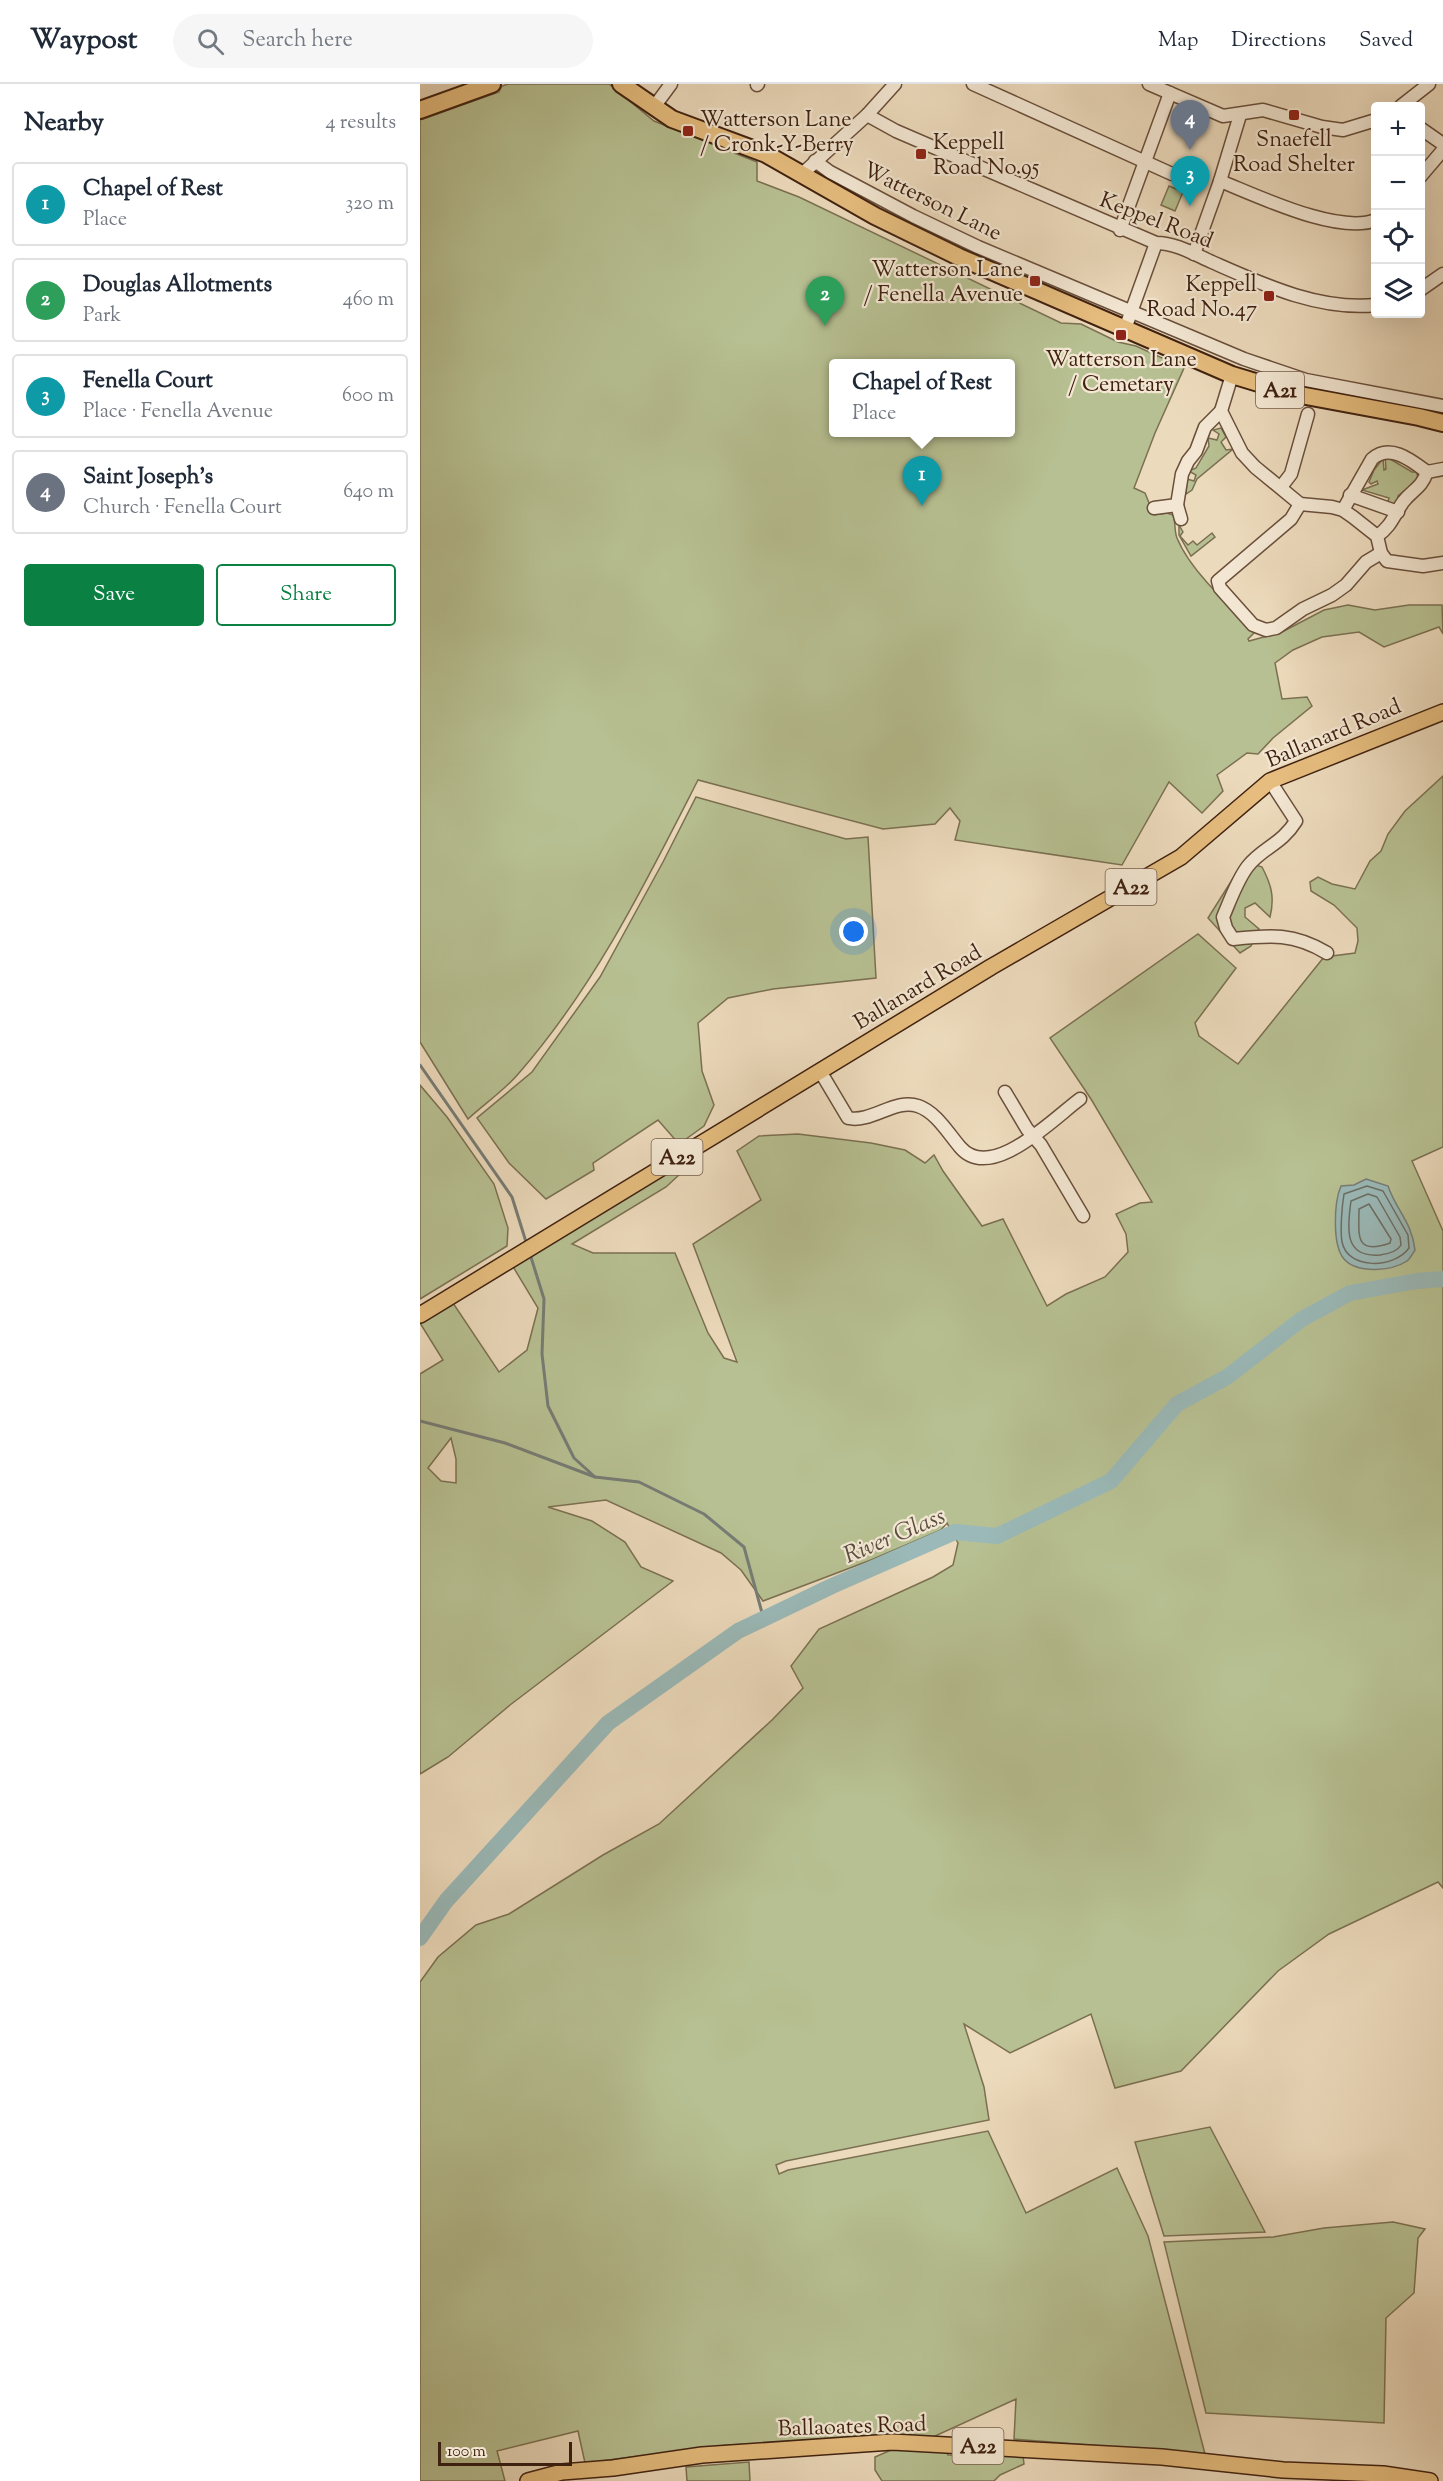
<!DOCTYPE html>
<html lang="en">
<head>
<meta charset="utf-8">
<style>
	:root { --surface:#fff; --page:#f6f6f7; --text:#1f2937; --muted:#747a83; --line:#e0e1e3; --accent:#0b8043 }
	body { margin:0; font-family:"Sorts Mill Goudy",serif; background:var(--page); color:var(--text) }
	.controls { position:absolute; right:18px; top:18px; display:grid; overflow:hidden; border-radius:6px; box-shadow:0 6px 24px #0002 }
	.controls button { width:54px; height:54px; display:grid; place-items:center; padding:0; border:0; border-bottom:2px solid var(--line); background:var(--surface); color:var(--text); font:30px sans-serif }
	.scale { position:absolute; left:18px; bottom:15px; width:134px; box-sizing:border-box; padding-left:6px; border:3px solid #3f2110; border-top:0; font-size:16px; line-height:21px; white-space:nowrap; color:#3f2110; -webkit-text-stroke:4px #f3e7d3; paint-order:stroke }
	.you { position:absolute; left:434px; top:848px; width:21px; height:21px; margin:-15px; border:4px solid #fff; border-radius:50%; background:#1a73e8; box-shadow:0 0 0 9px #1a73e833 }
	.badge { display:grid; place-items:center; width:39px; height:39px; border-radius:50%; background:var(--accent); color:#fff; font-size:20px; font-weight:700 }
	.pin { position:absolute; translate:-50% -50px; filter:drop-shadow(0 2px 3px #0008) }
	.pin::after { content:''; position:absolute; top:32px; width:21px; height:18px; background:inherit; clip-path:polygon(0 0,100% 0,50% 100%) }
	.popup { position:absolute; left:409px; top:275px; width:186px; height:78px; box-sizing:border-box; display:grid; place-content:center; border-radius:6px; background:var(--surface); filter:drop-shadow(0 2px 4px #0005); font-size:20px; white-space:nowrap; color:var(--muted) }
	.popup b { font-size:22px; color:var(--text) }
	.popup::after { content:''; position:absolute; left:50%; top:100%; margin-left:-12px; border:12px solid transparent; border-top-color:var(--surface) }
	.list { margin:0; padding:0; list-style:none }
	h2 { display:flex; justify-content:space-between; align-items:center; height:78px; margin:0; padding:0 24px; font-size:26px }
	h2 small { font-size:20px; font-weight:400; color:var(--muted) }
	.list li { display:grid; grid-template-columns:39px 1fr auto; gap:18px; align-items:center; box-sizing:border-box; height:84px; margin:0 12px 12px; padding:0 12px; border:2px solid var(--line); border-radius:6px }
	.list b { display:block; font-size:22px; white-space:nowrap }
	.list p { margin:0; font-size:20px; white-space:nowrap; color:var(--muted) }
	.list em { font-size:20px; font-style:normal; color:var(--muted) }
	.actions { display:flex; gap:12px; padding:18px 24px }
	.actions a { flex:1; padding:14px 0; border:2px solid var(--accent); border-radius:6px; text-align:center; font-size:21px; color:var(--accent) }
	.actions .main { background:var(--accent); color:#fff }
	.icon { flex:none; width:33px; height:33px; fill:none; stroke:currentColor; stroke-width:2; stroke-linecap:round; stroke-linejoin:round }
	.map { position:relative; flex:none; width:1023px; height:2397px; overflow:hidden }
	header { display:flex; align-items:center; gap:36px; box-sizing:border-box; height:84px; padding:0 30px; background:var(--surface); border-bottom:2px solid var(--line) }
	header strong { font-size:28px }
	nav { display:flex; gap:33px; margin-inline-start:auto; font-size:21px }
	.search { width:420px; height:54px; background:var(--page); display:flex; align-items:center; gap:15px; box-sizing:border-box; padding:0 21px; border-radius:33px; color:var(--muted); font-size:22px }
	main { display:flex }
	aside { flex:1; background:var(--surface) }
	.map>svg:first-child { display:block }
	.green { fill:#b7c092; stroke:#7b7051; stroke-width:1.5; fill-rule:evenodd }
	.water { fill:#9ab9b8; stroke:#767c75; stroke-width:1.5 }
	.lines { fill:none; stroke-linecap:round; stroke-linejoin:round }
	.shore { stroke:#6c6d64; stroke-width:1.5 }
	.stream { stroke:#767c75; stroke-width:3 }
	.river { stroke:#9ab9b8; stroke-width:16 }
	.minor-casing { stroke:#6a4f3b; stroke-width:15 }
	.major-casing { stroke:#3f2110; stroke-width:18 }
	.highway-casing { stroke:#3f2110; stroke-width:20 }
	.minor { stroke:#f3e7d3; stroke-width:12 }
	.major { stroke:#e6bd7e; stroke-width:15 }
	.highway { stroke:#e6bd7e; stroke-width:16 }
	.poi-dot { fill:#8f2418; stroke:#f3e7d3; stroke-width:2 }
	.labels { text-anchor:middle; stroke-width:4.5; stroke-linejoin:round; paint-order:stroke }
	.shield { fill:#f3e7d3; stroke:#755c4a; stroke-width:1.5 }
	.shield-label { font-size:21px; font-weight:bold; fill:#3f2110 }
	.poi-label { font-size:22px; fill:#3f2110; stroke:#f3e7d3; text-anchor:start }
	.street-label { font-size:22px; fill:#3f2110; stroke:#f3e7d3 }
	.water-label { font-size:24px; font-style:italic; fill:#5a4f42; stroke:#f3e7d3 }
</style>
</head>
<body>
<header>
<strong>Waypost</strong>
<div class="search"><svg class="icon" aria-label="search" viewBox="0 0 24 24"><circle cx="10" cy="10" r="6"/><path d="M15 15l6 6"/></svg>Search here</div>
<nav><a>Map</a><a>Directions</a><a>Saved</a></nav>
</header>
<main>
<aside>
<h2>Nearby<small>4 results</small></h2>
<ul class="list">
<li><span class="badge" style="background:#0f9aa8">1</span><div><b>Chapel of Rest</b><p>Place</p></div><em>320 m</em></li>
<li><span class="badge" style="background:#2e9e5b">2</span><div><b>Douglas Allotments</b><p>Park</p></div><em>460 m</em></li>
<li><span class="badge" style="background:#0f9aa8">3</span><div><b>Fenella Court</b><p>Place · Fenella Avenue</p></div><em>600 m</em></li>
<li><span class="badge" style="background:#6b7280">4</span><div><b>Saint Joseph's</b><p>Church · Fenella Court</p></div><em>640 m</em></li>
</ul>
<div class="actions"><a class="main">Save</a><a>Share</a></div>
</aside>
<div class="map">
<svg width="1023" height="2397" viewBox="0 0 1023 2397">
	<rect width="100%" height="100%" fill="#ecdabc"/>
	<filter id="stains"><feTurbulence type="fractalNoise" baseFrequency=".00333" numOctaves="4"/><feColorMatrix values="0 0 0 0 .2 0 0 0 0 .09 0 0 0 0 .02 0 0 0 .5 -.17"/></filter>
	<radialGradient id="worn" r=".72"><stop offset=".6" stop-color="#630" stop-opacity="0"/><stop offset="1" stop-color="#630" stop-opacity=".3"/></radialGradient>
	<g class="green">
		<path d="M88,0H189L234,37L337,78V97L379,113L641,239L661,240L698,258L716,262L764,284L735,349L714,404L725,409L734,431L747,429L753,431C756,439 754,447 757,454C771,488 810,522 836,547L828,555L829,557L862,548L904,526L928,521L955,526L989,521H1022L1023,550L1019,543L964,563L939,548L902,553L873,566L855,579L862,615L887,613L892,622L853,654L838,670L827,669L797,691L803,707L782,729L749,698L702,781L535,756L540,737L530,724L515,740L463,745L278,696C226,798 175,902 99,989C85,1006 64,1020 48,1035L0,958V36L79,8L82,2ZM414,280H590V348H414Z"/>
		<polygon points="749,102 763,108 755,127 741,121"/>
		<polygon points="801,344 806,353 801,358 806,366 813,365 777,395 772,406 766,410 767,395 774,397 776,391 769,387 776,384 789,362 788,354 797,356 799,350 793,346"/>
		<polygon points="965,372 992,388 996,388 999,395 978,412 977,420 967,421 969,414 942,406 958,400 957,397 951,400 949,398 954,386 961,377 960,373 963,375 964,386 966,385"/>
		<polygon points="759,441 763,448 760,452 768,461 773,457 777,461 792,449 795,453 771,472 759,451"/>
		<path d="M1023,692V1063L992,1077L1023,1147V1804L1018,1798L909,1850L858,1887L761,1987L695,2004L671,1930L590,1969L544,1940L564,2003L569,2036L366,2077L356,2081L359,2090L368,2086L568,2047L606,2129L697,2084L728,2152L785,2370L594,2355L596,2315L513,2353H464L308,2361L165,2379L158,2347L77,2367L85,2397H0V1898L18,1873L56,1841L89,1830L183,1771L239,1740L352,1636L383,1604L371,1582L399,1545L513,1493L533,1481L538,1459L527,1439L521,1446L451,1476L343,1517L321,1486L301,1469L186,1416L128,1423L172,1437L205,1458L221,1483L253,1497L90,1621L28,1673L0,1690V1290L23,1276L0,1239L33,1219L79,1288L107,1266L118,1224L92,1181L273,1072L274,1077L246,1103L152,1160L173,1169H255L288,1249L304,1274L317,1278L273,1160L341,1116L317,1067L339,1052L378,1050L451,1059L485,1066L505,1079L514,1071L523,1087L562,1142L583,1135L627,1222L646,1210L685,1193L708,1168L706,1150L696,1130L720,1119L732,1118L671,1015L630,954L778,850L816,884L775,939L779,952L818,980L904,873L935,869L938,857L937,844L914,821L891,807L890,798L898,793L912,800L935,805L950,777L961,767L968,750L985,727ZM31,1354L36,1375V1399L21,1397L8,1384Z"/>
		<polygon points="276,713 426,755 448,753 456,894 353,905 308,914 278,939 282,987 294,1021 284,1042 259,1060 238,1036 173,1079 174,1086 126,1115 89,1079 57,1034 112,988 180,893 243,778"/>
		<path d="M824,777L842,783C851,800 855,813 850,833L835,819L825,824V833L839,845L831,862L820,869L788,834Z"/>
		<polygon points="0,1001 27,1033 74,1100 88,1144 87,1162 0,1215"/>
		<polygon points="790,2043 845,2148 744,2152 715,2058"/>
		<polygon points="973,2138 1005,2145 998,2154 994,2209 966,2234 964,2339 786,2329 744,2158 853,2153 904,2144"/>
		<polygon points="512,2364 525,2365 528,2371 603,2372 604,2380 580,2391 574,2397 462,2397 455,2386 455,2373 471,2366"/>
		<polygon points="329,2378 330,2397 267,2397 266,2383"/>
	</g>
	<path class="water" d="M946,1095L968,1102C976,1126 992,1138 995,1166C993,1169 990,1175 987,1177C972,1187 937,1190 924,1175C912,1161 914,1118 921,1102L934,1101Z"/>
	<g class="lines">
		<g class="shore">
			<path d="M947,1102L963,1107L988,1151L989,1164C975,1184 928,1187 922,1158C920,1146 922,1122 924,1110Z"/>
			<path d="M948,1110L957,1113L980,1153L981,1161C977,1168 968,1170 960,1171C924,1174 927,1145 931,1117Z"/>
			<path d="M949,1120L971,1155L970,1159C934,1172 939,1150 939,1125Z"/>
		</g>
		<g class="stream">
			<polyline points="0,981 92,1113 107,1161"/>
			<polyline points="110,1170 124,1215 122,1270 128,1322 154,1374 175,1393"/>
			<polyline points="0,1337 85,1359 175,1393 219,1398 284,1430 324,1463 344,1536"/>
		</g>
		<polyline class="river" points="0,1854 26,1817 188,1639 318,1547 412,1502 535,1448 577,1452 691,1397 757,1320 807,1293 882,1235 930,1209 997,1197 1023,1195"/>
		<defs>
			<g id="minor">
				<polyline points="553,0 752,90"/>
				<polyline points="729,0 803,32 843,26 902,43 923,46 956,36"/>
				<polyline points="337,1 338,0"/>
				<polyline points="981,22 1009,0"/>
				<polyline points="234,23 251,0"/>
				<path d="M447,31L476,47L736,159C756,159 774,170 792,178C842,200 899,227 956,221"/>
				<polyline points="1000,44 1023,60"/>
				<polyline points="395,77 410,88 493,132 558,163 824,275 886,296 1023,322"/>
				<polyline points="382,90 447,31 475,0"/>
				<polyline points="1000,93 1023,66"/>
				<path d="M800,97C838,112 918,151 956,136"/>
				<polyline points="700,146 750,9"/>
				<polyline points="774,170 800,97 820,31"/>
				<polyline points="1000,206 1023,190"/>
				<polyline points="705,245 736,159"/>
				<polyline points="812,291 801,327 822,369 835,383 880,420 912,423 923,426 933,433 957,452 961,469 967,477 1003,482 1023,479"/>
				<polyline points="1007,388 1023,385"/>
				<polyline points="861,403 871,390 888,330"/>
				<polyline points="930,411 978,428"/>
				<polyline points="880,420 871,435 798,497 800,504 833,541 846,546 856,544 883,525 912,511 926,501 946,478 961,469"/>
				<polyline points="757,421 761,435"/>
				<polyline points="734,424 757,421 762,390 768,377 776,367 785,343 801,327"/>
				<path d="M923,426L952,375C970,359 991,376 1007,388C1001,405 993,405 983,418C974,431 971,443 957,452"/>
				<path d="M850,697L876,737C862,760 842,764 828,782C817,796 810,817 803,833L806,844L813,855C851,851 874,849 907,869"/>
				<path d="M400,987L428,1034C452,1039 475,1014 498,1022C516,1028 528,1049 540,1063C571,1100 635,1033 660,1015"/>
				<polyline points="585,1008 607,1045 621,1061 663,1132"/>
			</g>
			<g id="major">
				<polyline points="0,1231 571,883 761,773 850,697 1023,628"/>
				<polyline points="108,2397 142,2388 193,2384 282,2371 472,2358 742,2373 863,2386 963,2390 1010,2397"/>
			</g>
			<g id="highway">
				<polyline points="201,0 252,35 346,70 455,132 539,173 812,291 875,310 999,333 1023,339"/>
				<polyline points="0,26 72,0"/>
			</g>
		</defs>
		<use href="#minor" class="minor-casing"/>
		<use href="#major" class="major-casing"/>
		<use href="#highway" class="highway-casing"/>
		<use href="#minor" class="minor"/>
		<use href="#major" class="major"/>
		<use href="#highway" class="highway"/>
	</g>
	<g class="poi-dot">
		<rect x="868" y="25" width="12" height="12" rx="3"/>
		<rect x="262" y="41" width="12" height="12" rx="3"/>
		<rect x="495" y="64" width="12" height="12" rx="3"/>
		<rect x="609" y="191" width="12" height="12" rx="3"/>
		<rect x="843" y="206" width="12" height="12" rx="3"/>
		<rect x="695" y="245" width="12" height="12" rx="3"/>
	</g>
	<g class="labels">
		<g class="shield">
			<rect x="836" y="288" width="48" height="36" rx="4.5"/>
			<rect x="685.5" y="785" width="51" height="36" rx="4.5"/>
			<rect x="231.5" y="1055" width="51" height="36" rx="4.5"/>
			<rect x="532.5" y="2344" width="51" height="36" rx="4.5"/>
		</g>
		<g class="shield-label">
			<text x="860" y="313">A21</text>
			<text x="711" y="810">A22</text>
			<text x="257" y="1080">A22</text>
			<text x="558" y="2369">A22</text>
		</g>
		<g class="poi-label">
			<text x="280" y="42">Watterson Lane<tspan x="280" dy="25">/ Cronk-Y-Berry</tspan></text>
			<text x="874" y="62" text-anchor="middle">Snaefell<tspan x="874" dy="25">Road Shelter</tspan></text>
			<text x="513" y="65">Keppell<tspan x="513" dy="25">Road No.95</tspan></text>
			<text x="603" y="192" text-anchor="end">Watterson Lane<tspan x="603" dy="25">/ Fenella Avenue</tspan></text>
			<text x="837" y="207" text-anchor="end">Keppell<tspan x="837" dy="25">Road No.47</tspan></text>
			<text x="701" y="282" text-anchor="middle">Watterson Lane<tspan x="701" dy="25">/ Cemetary</tspan></text>
		</g>
		<g class="street-label">
			<text transform="translate(513 116) rotate(26)" y="8">Watterson Lane</text>
			<text transform="translate(737 135) rotate(21)" y="8">Keppel Road</text>
			<text transform="translate(913 648) rotate(-23)" y="8">Ballanard Road</text>
			<text transform="translate(497 902) rotate(-31)" y="8">Ballanard Road</text>
			<text transform="translate(432 2341) rotate(-2)" y="8">Ballaoates Road</text>
		</g>
		<g class="water-label">
			<text transform="translate(474 1451) rotate(-23)" y="8">River Glass</text>
		</g>
	</g>
	<rect width="100%" height="100%" filter="url(#stains)"/>
	<rect width="100%" height="100%" fill="url(#worn)"/>
</svg>
<div class="controls">
<button>+</button>
<button>−</button>
<button><svg class="icon" aria-label="locate" viewBox="0 0 24 24"><circle cx="12" cy="12" r="6"/><path d="M12 2v4M12 18v4M2 12h4M18 12h4"/></svg></button>
<button><svg class="icon" aria-label="layers" viewBox="0 0 24 24"><path d="M12 4l9 5-9 5-9-5zM3 14l9 5 9-5"/></svg></button>
</div>
<div class="scale">100 m</div>
<div class="you"></div>
<div class="pin badge" style="left:502px;top:422px;background:#0f9aa8">1</div>
<div class="popup"><b>Chapel of Rest</b>Place</div>
<div class="pin badge" style="left:405px;top:242px;background:#2e9e5b">2</div>
<div class="pin badge" style="left:770px;top:122px;background:#0f9aa8">3</div>
<div class="pin badge" style="left:770px;top:66px;background:#6b7280">4</div>
</div>
</main>
</body>
</html>
